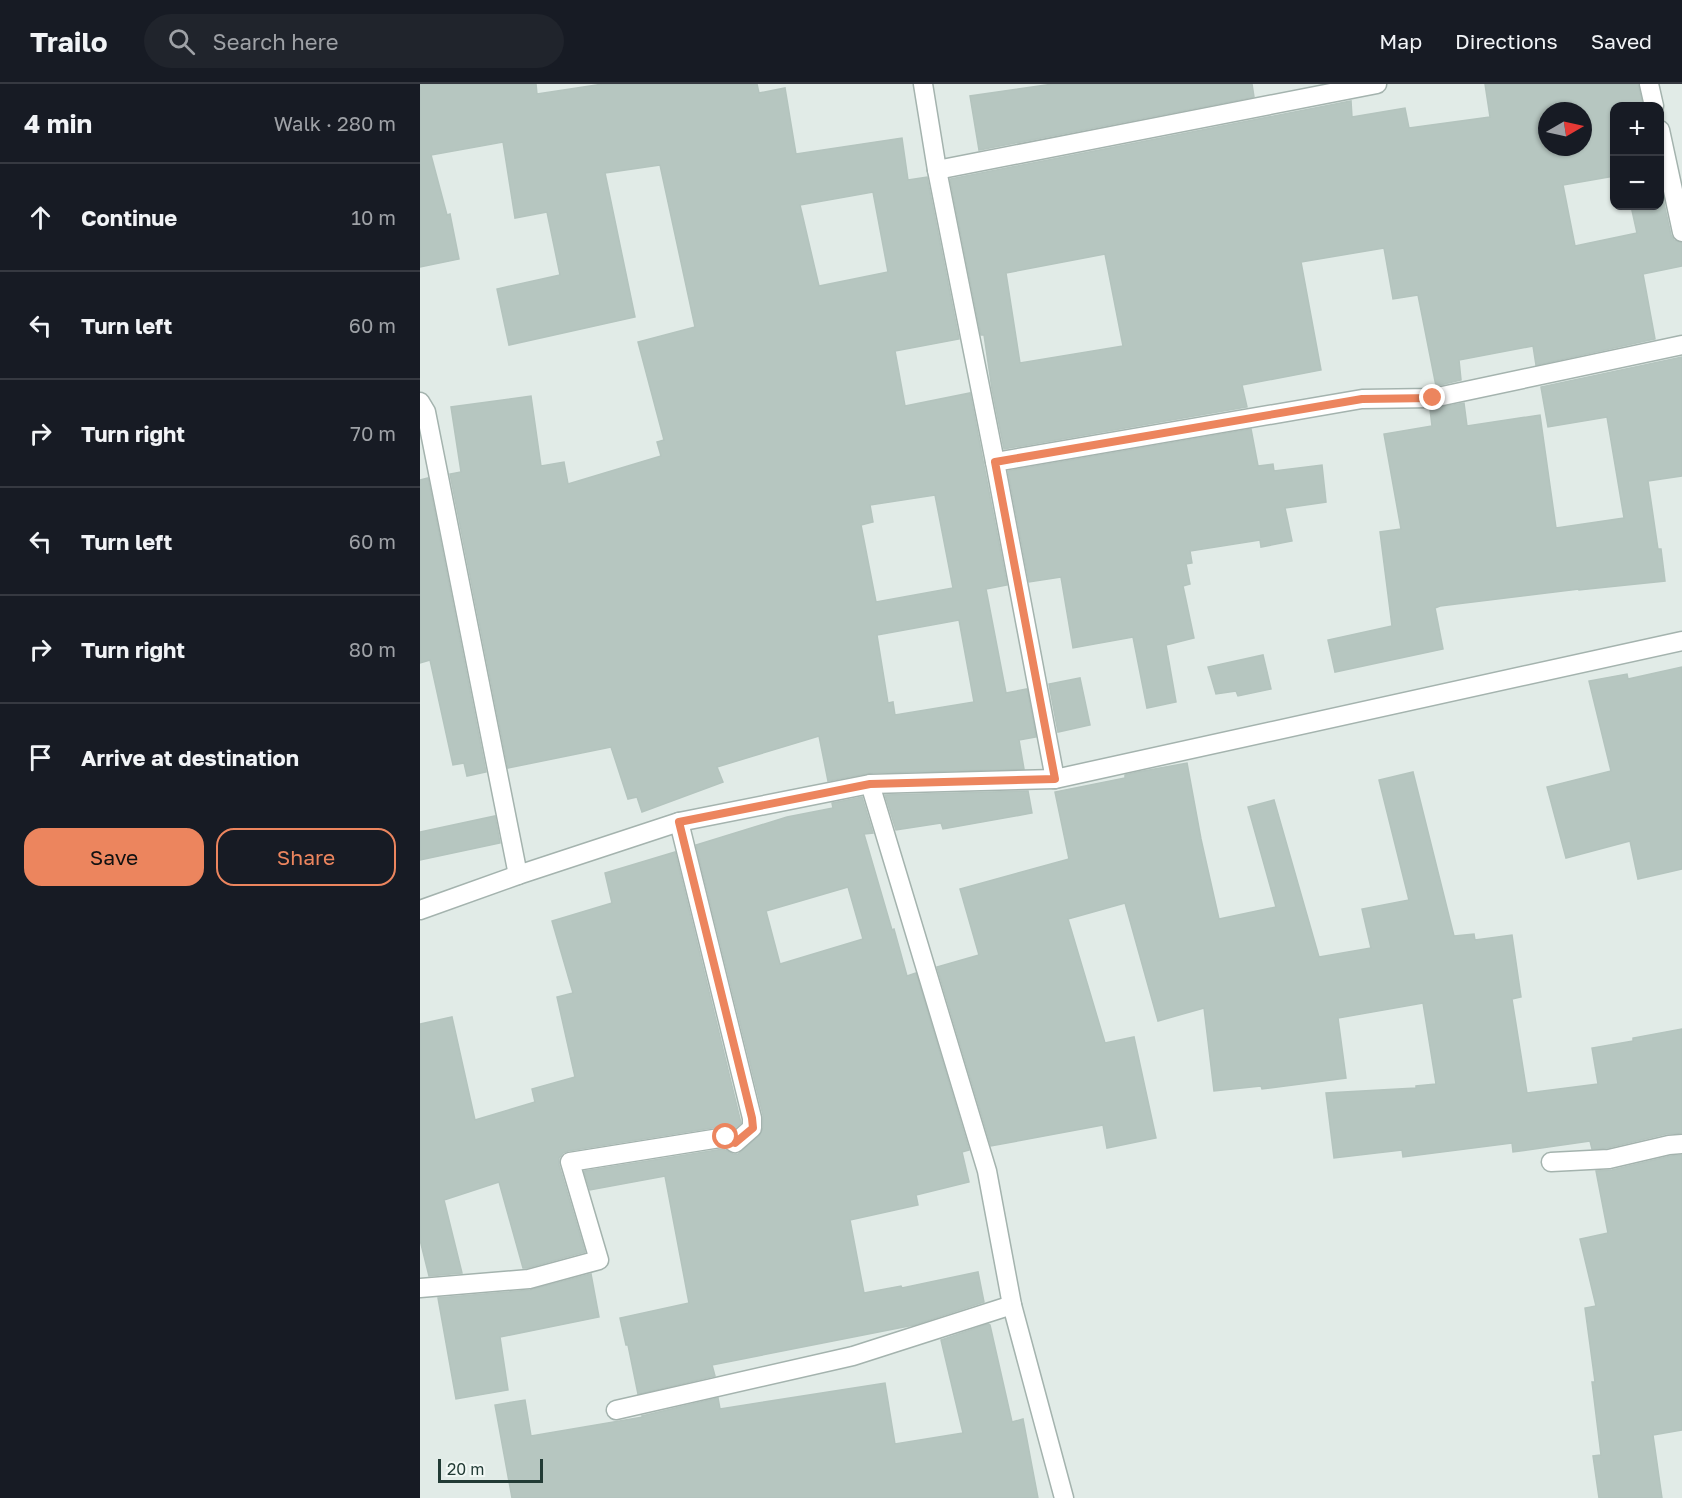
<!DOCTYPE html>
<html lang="en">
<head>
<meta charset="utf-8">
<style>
	:root { --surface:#171b24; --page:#20242c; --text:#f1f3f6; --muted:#9ea1a6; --line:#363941; --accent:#ec855e }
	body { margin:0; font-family:"Golos Text",sans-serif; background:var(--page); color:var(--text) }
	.controls { position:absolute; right:18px; top:18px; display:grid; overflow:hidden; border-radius:12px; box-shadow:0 2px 4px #0004 }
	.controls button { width:54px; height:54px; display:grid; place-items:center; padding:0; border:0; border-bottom:2px solid var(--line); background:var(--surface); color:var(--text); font:30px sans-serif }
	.compass { position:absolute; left:1118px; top:18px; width:54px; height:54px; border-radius:50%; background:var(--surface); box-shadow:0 2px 4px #0004; rotate:81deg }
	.scale { position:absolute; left:18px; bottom:15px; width:105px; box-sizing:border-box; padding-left:6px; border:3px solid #223b35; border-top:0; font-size:16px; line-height:21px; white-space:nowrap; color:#223b35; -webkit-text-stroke:4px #f1f8f5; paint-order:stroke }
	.stop { position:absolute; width:18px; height:18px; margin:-14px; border:4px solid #ec855e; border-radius:50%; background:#fff }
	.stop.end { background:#ec855e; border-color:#fff; box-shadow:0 2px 6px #0008 }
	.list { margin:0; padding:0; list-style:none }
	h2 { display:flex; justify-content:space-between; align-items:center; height:78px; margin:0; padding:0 24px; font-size:26px }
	h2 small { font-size:20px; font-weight:400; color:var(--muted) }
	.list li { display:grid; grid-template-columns:39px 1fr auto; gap:18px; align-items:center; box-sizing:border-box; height:108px; padding:0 24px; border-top:2px solid var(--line) }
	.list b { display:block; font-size:22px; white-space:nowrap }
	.list em { font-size:20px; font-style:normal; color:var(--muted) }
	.actions { display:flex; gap:12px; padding:18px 24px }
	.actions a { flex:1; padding:14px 0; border:2px solid var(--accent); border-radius:18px; text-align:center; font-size:21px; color:var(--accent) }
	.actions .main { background:var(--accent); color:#111 }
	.icon { flex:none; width:33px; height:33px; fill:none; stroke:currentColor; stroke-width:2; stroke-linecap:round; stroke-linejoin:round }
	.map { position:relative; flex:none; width:1262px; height:1414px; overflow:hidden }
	header { display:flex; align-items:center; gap:36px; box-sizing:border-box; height:84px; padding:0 30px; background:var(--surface); border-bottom:2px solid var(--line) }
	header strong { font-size:28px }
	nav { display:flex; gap:33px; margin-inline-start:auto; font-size:21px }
	.search { width:420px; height:54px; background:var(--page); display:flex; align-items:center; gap:15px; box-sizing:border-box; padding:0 21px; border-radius:33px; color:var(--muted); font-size:22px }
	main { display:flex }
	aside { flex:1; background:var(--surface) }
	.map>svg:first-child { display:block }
	.building { fill:#b6c6c0; stroke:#b4c4be; stroke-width:1.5; fill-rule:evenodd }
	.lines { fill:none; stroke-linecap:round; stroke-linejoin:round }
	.minor-casing { stroke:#a4b3ae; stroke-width:21 }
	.minor { stroke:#fff; stroke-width:18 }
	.route { stroke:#ec855e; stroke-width:8 }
</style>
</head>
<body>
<header>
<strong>Trailo</strong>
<div class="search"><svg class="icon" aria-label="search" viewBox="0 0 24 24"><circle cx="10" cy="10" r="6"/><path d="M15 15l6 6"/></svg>Search here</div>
<nav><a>Map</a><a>Directions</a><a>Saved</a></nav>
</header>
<main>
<aside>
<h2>4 min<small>Walk · 280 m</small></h2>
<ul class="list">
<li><svg class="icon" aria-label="ahead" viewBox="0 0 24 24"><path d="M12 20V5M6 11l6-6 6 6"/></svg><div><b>Continue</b></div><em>10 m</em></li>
<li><svg class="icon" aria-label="left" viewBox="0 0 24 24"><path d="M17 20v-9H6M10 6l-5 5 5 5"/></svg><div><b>Turn left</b></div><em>60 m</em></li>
<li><svg class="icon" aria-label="right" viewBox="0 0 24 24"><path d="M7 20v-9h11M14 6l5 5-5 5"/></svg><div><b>Turn right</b></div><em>70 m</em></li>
<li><svg class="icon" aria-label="left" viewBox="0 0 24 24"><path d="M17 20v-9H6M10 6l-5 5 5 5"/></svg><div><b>Turn left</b></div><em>60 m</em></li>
<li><svg class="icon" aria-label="right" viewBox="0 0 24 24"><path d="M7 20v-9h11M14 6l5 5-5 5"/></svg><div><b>Turn right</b></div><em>80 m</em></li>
<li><svg class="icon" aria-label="arrive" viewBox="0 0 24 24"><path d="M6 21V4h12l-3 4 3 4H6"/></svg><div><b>Arrive at destination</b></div></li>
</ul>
<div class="actions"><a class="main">Save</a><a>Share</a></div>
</aside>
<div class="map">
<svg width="1262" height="1414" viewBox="0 0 1262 1414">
	<rect width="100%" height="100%" fill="#e1ebe7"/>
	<g class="building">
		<path d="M0,0H116L117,10L183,0H337L339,9L365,4L376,70L482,54L488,96L507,93L539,255L475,267L485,322L550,309L587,501L566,505L586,609L607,605L616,653L599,656L604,685L450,689L408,697L399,652L297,683L303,698L222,728L217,713L208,715L191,663L88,684L30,390L41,388L31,323L111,312L121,382L144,378L148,400L241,372L237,358L244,356L218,258L275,243L240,81L185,89L215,233L89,261L77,205L140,191L127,128L95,134L83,58L11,71L27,131L30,130L39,175L0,183ZM453,108L468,188L399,202L380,121ZM515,411L533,504L456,518L441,441L453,438L450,421ZM539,536L554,618L475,631L473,618L468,619L457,551Z"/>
		<polygon points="633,0 832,0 834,13 559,66 550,12"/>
		<path d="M1065,0H1218L1223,22H1194V92L1143,101L1155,162L1217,149L1211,122H1239V97L1251,151L1254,156L1262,159V182L1223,190L1235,255L1116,281L1113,262L1039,276L1041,296L1016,302L998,211L973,215L964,164L881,178L901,286L822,301L827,323L584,365L572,305L564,251H561L530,95L931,17L932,33L985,24L989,44L1070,33ZM1127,27H1163V63H1127ZM685,170L703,262L600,279L586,189Z"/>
		<polygon points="1262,273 1262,392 1228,397 1238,465 1241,465 1245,497 1159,506 1159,505 1020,522 1015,524 1023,565 915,588 908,556 972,542 960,448 981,445 964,350 1012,342 1010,325 1044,319 1047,342 1120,331 1136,444 1204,434 1187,333 1128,343 1121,303"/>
		<polygon points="831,345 838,382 853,380 854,387 902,381 906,418 865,424 872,457 841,463 840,456 770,467 772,479 766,480 770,500 763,502 774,554 746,561 756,618 727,624 713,553 653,564 641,493 609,498 588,387"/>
		<polygon points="8,394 66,688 47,692 44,679 33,681 10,576 0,579 0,396"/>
		<polygon points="843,571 851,605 818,612 816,607 796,610 788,583"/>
		<polygon points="1262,583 1262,785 1218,795 1210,757 1146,774 1127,703 1191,687 1169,597 1207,590 1208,595"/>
		<polygon points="660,594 670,641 638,648 629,600"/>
		<polygon points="767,679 781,755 799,835 856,823 828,723 854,716 899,873 951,864 942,825 989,816 959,696 993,688 1034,852 1054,850 1055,856 1092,851 1101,913 1092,915 1107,1009 1178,1000 1172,964 1213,957 1213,954 1262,945 1262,1049 1246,1050 1187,1064 1172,1065 1170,1057 1093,1068 1092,1059 983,1073 982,1066 914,1074 906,1009 996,1004 996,1002 1016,1000 1003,919 918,934 926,994 842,1005 841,1002 794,1007 784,924 738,937 705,819 648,835 685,959 714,953 736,1054 687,1064 683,1041 571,1062 517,883 559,871 540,805 649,775 635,708 705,694 705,691 718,688"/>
		<polygon points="608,707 612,729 523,745 521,739 476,746 465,711"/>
		<path d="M442,713L453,749L444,750L472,846L474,845L487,892L496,889L549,1066L542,1068L549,1098L496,1111L498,1121L430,1136L444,1209L481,1202L482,1204L558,1188L564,1218L494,1241L292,1281L295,1292L218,1310L208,1261H206L200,1234L269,1219L245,1092L170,1106L164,1087L303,1065L313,1070H318L339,1052L343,1044V1031L276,761L367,733L413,724L412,719ZM428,803L443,855L360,880L346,827Z"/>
		<polygon points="75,732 80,759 0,776 0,748"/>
		<polygon points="255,768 321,1039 314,1045 304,1042 148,1067 143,1069 139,1074 139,1081 165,1168 107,1184 103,1184 79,1098 24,1116 42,1189 9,1192 0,1156 0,940 32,933 55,1036 115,1018 112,1005 155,993 137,913 153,909 132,837 192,819 185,789"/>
		<polygon points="1262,1071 1262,1346 1233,1351 1242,1414 1179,1414 1173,1372 1181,1371 1172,1298 1175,1298 1165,1224 1176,1222 1160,1155 1188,1149 1176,1087 1192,1086 1251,1072"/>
		<polygon points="171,1190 179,1233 80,1253 88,1306 36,1315 18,1214 110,1206"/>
		<polygon points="568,1240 570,1241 592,1338 603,1335 618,1414 92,1414 75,1321 105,1316 111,1352 223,1333 222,1332 298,1314 300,1325 465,1299 475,1360 543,1349 521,1256"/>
	</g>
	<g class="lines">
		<defs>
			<g id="minor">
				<polyline points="503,0 517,86 575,378 635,695"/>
				<polyline points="1229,0 1234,22"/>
				<polyline points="1240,46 1262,148"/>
				<polyline points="517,86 957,0"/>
				<polyline points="0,318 6,328 98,791"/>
				<polyline points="575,378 942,315 1013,314 1262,261"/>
				<polyline points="450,700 567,1087 592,1221 644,1414"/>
				<polyline points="0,826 98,791 259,738 450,700 635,695 1262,557"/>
				<polyline points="1131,1078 1189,1075 1249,1061 1262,1060"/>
				<polyline points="0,1204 109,1195 179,1176 150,1078 306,1053 315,1059 332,1044 332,1034 259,738"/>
				<polyline points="196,1326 433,1272 592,1221"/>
			</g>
		</defs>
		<use href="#minor" class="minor-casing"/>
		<use href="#minor" class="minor"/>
	</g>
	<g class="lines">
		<polyline class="route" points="306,1053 315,1059 333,1044 332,1034 259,738 450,700 635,695 575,378 942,315 1013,314"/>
	</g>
</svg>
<div class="controls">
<button>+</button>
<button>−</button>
</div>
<svg class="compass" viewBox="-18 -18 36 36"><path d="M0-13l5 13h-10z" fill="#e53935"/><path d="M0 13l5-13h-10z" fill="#9ea1a6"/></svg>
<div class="scale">20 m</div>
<div class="stop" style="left:306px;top:1053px"></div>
<div class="stop end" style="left:1013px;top:314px"></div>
</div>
</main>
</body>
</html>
